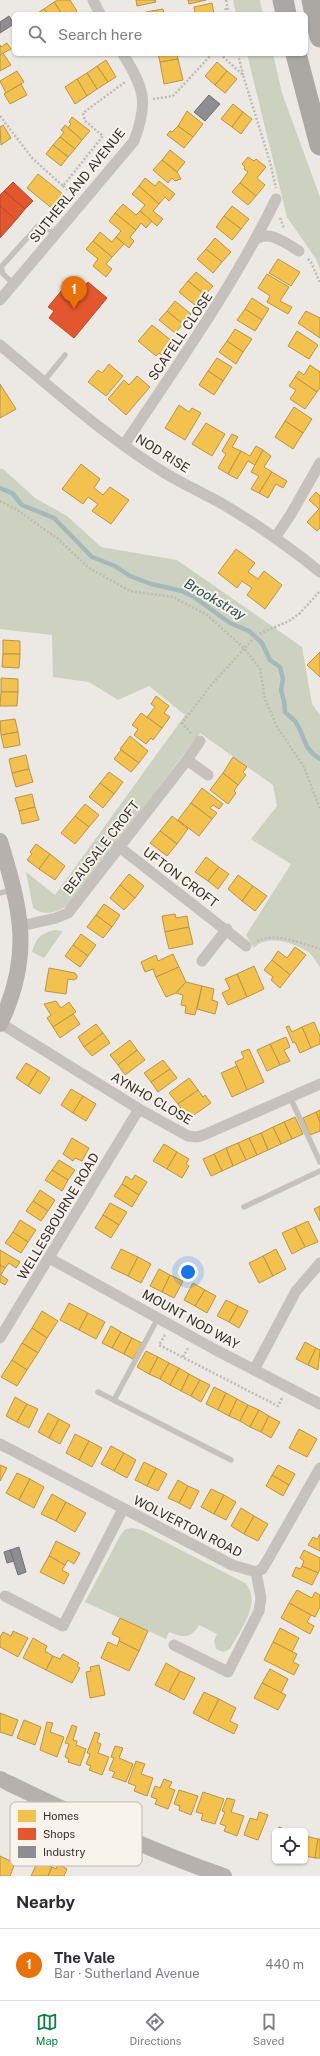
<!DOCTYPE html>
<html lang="en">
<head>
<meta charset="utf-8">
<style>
	:root { --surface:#fff; --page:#f7f7f7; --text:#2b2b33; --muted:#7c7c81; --line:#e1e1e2; --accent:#0b8043 }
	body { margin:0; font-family:"Public Sans",sans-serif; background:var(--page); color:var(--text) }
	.controls { position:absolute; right:12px; bottom:12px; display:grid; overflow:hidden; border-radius:6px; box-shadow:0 1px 3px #0004 }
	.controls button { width:36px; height:36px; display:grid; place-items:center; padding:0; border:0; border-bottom:1px solid var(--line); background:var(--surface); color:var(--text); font:20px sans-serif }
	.you { position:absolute; left:188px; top:1272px; width:14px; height:14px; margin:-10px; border:3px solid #fff; border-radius:50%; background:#1a73e8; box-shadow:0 0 0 6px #1a73e833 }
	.badge { display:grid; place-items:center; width:26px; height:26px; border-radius:50%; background:var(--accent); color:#fff; font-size:13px; font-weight:700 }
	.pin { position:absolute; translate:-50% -33px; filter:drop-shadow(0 1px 2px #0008) }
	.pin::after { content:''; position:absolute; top:21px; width:14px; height:12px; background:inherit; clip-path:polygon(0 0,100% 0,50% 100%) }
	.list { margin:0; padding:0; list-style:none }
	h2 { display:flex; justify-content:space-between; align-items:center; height:52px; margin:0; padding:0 16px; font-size:17px }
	h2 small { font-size:13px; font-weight:400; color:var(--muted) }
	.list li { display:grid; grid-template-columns:26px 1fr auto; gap:12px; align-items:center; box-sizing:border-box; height:72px; padding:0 16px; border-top:1px solid var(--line) }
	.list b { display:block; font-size:15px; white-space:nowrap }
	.list p { margin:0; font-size:13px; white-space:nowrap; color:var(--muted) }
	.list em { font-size:13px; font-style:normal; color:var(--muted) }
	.icon { flex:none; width:22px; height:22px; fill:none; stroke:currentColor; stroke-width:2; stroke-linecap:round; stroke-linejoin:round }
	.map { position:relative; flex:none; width:320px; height:1876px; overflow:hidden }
	.search { position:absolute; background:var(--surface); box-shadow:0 1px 3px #0004; left:12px; right:12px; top:12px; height:44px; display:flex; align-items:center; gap:10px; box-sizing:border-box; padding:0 14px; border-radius:6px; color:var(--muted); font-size:15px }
	.sheet { height:124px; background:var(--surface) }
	nav { display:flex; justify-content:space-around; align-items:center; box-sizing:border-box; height:56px; border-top:1px solid var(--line); background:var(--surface); font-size:11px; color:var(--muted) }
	nav a { display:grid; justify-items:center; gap:2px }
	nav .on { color:var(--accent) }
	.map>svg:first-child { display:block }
	.green { fill:#cdd1bf }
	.homes { fill:#f2c14e; stroke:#ba9544 }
	.shops { fill:#e4572e; stroke:#b04b2d }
	.industry { fill:#8d8d92; stroke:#737173 }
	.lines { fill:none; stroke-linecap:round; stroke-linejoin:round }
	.stream { stroke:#a2babb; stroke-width:4.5 }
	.path { stroke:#bebab5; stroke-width:2.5; stroke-dasharray:2 2; stroke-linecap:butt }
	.lane { stroke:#c6c1bc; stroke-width:5.5 }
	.street { stroke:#c6c1bc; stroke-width:11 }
	.secondary { stroke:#b6b1ad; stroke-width:16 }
	.highway { stroke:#aba7a3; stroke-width:21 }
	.labels { text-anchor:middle; stroke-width:4; stroke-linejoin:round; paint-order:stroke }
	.street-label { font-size:13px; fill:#362f2b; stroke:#f8f3ec }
	.water-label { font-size:14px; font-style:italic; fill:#244e53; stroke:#f8f3ec }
	.key { fill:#f8f3ec; stroke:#beb8b2; stroke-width:1 }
	.key-label { font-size:11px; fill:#362f2b }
</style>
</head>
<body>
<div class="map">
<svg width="320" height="1876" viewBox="0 0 320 1876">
	<rect width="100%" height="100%" fill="#ece8e4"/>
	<g class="green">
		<polygon points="233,0 260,0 263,14 236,14"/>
		<polygon points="247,54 273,54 282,93 320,197 320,269 316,259 287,217"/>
		<path d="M0,469H3L35,498L67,516L101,547L177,560L302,647L312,704L320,715V967C316,962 313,955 308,952C294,942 266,934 254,948L246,935L291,864L251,839L277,806L273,785L200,733L69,905C57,912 45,917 33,908L26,872L55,895L185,715L149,686L118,700L89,682L53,677L52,635L0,629Z"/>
		<path d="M55,930L63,931L44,958L32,952C35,939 41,933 55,930Z"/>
		<path d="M132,1528L142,1530L245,1583C263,1602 240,1630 230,1649L223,1652L216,1649L214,1641L217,1634L199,1625C191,1639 183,1638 169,1632L166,1639L85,1602L121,1534L126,1529Z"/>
	</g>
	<g class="homes">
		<polygon points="58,0 70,0 77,11 73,14 62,14 54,2"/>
		<polygon points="136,0 155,0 156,2 137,6"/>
		<polygon points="188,0 206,0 189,4"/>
		<polygon points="54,2 62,14 48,14 44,9"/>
		<polygon points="212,3 214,14 195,14 194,7"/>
		<polygon points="44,9 48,14 36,14"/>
		<polygon points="163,9 164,14 146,14 146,12"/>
		<polygon points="7,43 11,49 0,55 0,45 1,47"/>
		<polygon points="3,53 11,65 0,71 0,55"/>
		<polygon points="158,54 177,54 178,59 160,62"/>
		<polygon points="178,59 183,80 164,84 160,62"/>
		<polygon points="106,60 116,77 108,82 97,66"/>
		<polygon points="217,62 227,71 215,85 205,76"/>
		<polygon points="97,66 108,82 97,89 87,73"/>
		<polygon points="17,71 24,82 6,93 0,81"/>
		<polygon points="227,71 237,79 225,93 215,85"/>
		<polygon points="87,73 97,89 87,96 77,79"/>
		<polygon points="77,79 87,96 75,104 65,87"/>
		<polygon points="21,84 27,95 10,104 4,94"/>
		<polygon points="233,104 243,112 232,127 221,119"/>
		<polygon points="187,111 203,124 193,137 178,126"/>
		<polygon points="243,112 252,119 241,134 232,127"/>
		<polygon points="72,117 90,131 82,140 68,128 71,124 69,122"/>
		<polygon points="3,125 11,138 1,145 0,127"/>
		<polygon points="65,125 82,140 75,149 60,137 64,132 61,130"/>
		<polygon points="178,126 193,137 184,148 167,135 170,131 172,132"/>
		<polygon points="60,137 75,149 68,157 53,145"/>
		<polygon points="53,145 68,157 61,166 46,154"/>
		<polygon points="170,150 185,162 177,172 162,160"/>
		<polygon points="248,157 254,161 256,159 266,167 257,178 265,185 256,196 240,183 248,172 244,169 245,167 242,164"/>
		<polygon points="162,160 177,172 181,179 175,181 172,178 168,183 153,170"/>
		<polygon points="38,174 64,195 53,209 27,188"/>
		<polygon points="145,178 155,186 159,181 175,194 169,201 165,197 159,204 139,186"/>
		<polygon points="240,183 256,196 248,205 232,192"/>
		<polygon points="139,186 159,204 153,211 163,219 157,226 140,211 145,205 132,194"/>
		<polygon points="123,204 136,215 140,211 152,221 146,228 141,223 136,230 115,213"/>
		<polygon points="232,206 249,219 241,229 224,216"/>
		<polygon points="115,213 136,230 130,237 134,241 129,248 116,237 121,231 109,221"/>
		<polygon points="224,216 241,229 232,240 216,227"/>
		<polygon points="100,232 112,242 116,237 124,244 112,257 93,241"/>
		<polygon points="215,238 231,252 222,262 206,249"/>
		<polygon points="93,241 112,257 106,264 112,269 106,277 93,266 98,259 86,249"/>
		<polygon points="206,249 222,262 213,273 197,259"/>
		<polygon points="278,259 300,272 291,286 269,273"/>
		<polygon points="196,272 213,286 205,295 188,281"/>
		<polygon points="267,274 289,287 280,301 292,307 288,314 267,302 270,296 258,288"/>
		<polygon points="188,281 205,295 196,306 179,292"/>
		<polygon points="252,298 269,309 262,320 245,309"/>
		<polygon points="175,301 191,314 183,324 167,311"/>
		<polygon points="245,309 262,320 255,331 237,320"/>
		<polygon points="167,311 183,324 175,333 159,320"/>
		<polygon points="306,311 320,318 320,338 298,323"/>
		<polygon points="152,325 173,342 162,355 159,353 156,356 138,341"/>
		<polygon points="235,329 252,339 243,352 227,341"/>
		<polygon points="297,331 318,345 309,359 288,346"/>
		<polygon points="227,341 243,352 236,364 219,352"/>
		<polygon points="217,358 232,367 223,381 208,371"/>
		<polygon points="109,364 123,376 106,396 88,382 98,370 102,373"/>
		<polygon points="310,365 320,372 320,388 317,392 295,377 299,371 304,375"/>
		<polygon points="208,371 223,381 214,395 199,385"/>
		<polygon points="137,376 150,387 126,415 108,399 124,380 129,385"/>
		<polygon points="295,377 317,392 305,409 290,399 296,390 289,386"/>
		<polygon points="0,384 16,409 0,418"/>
		<polygon points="179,405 189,412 192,408 201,413 185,440 165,428"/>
		<polygon points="294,407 312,419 303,433 285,421"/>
		<polygon points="285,421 303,433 293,449 275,437"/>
		<polygon points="206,423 225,434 212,456 192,444"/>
		<polygon points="232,434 238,437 232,447 241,451 228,474 218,468 226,454 222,451"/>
		<polygon points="256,446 263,450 255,465 248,461 237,479 228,474 241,451 250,456"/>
		<polygon points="263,450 271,456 264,467 272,472 259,493 251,489 259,476 251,472"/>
		<polygon points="81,464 100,479 94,488 103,495 110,487 129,500 111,524 92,511 98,504 88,497 83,504 62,489"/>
		<polygon points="272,472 287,481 283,488 276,484 268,498 259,493"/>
		<polygon points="316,492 320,496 320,528 317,531 307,522 319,509 309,500"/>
		<polygon points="236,549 255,563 248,572 258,579 264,571 282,585 265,609 247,595 252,588 242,581 237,588 218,573"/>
		<polygon points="3,640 20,641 20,654 3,654"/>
		<polygon points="320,652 320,677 307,665"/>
		<polygon points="3,654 20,654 19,668 2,667"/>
		<polygon points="1,678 18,679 18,692 1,692"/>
		<polygon points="1,692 18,692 17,706 0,706"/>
		<polygon points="156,696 169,706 164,713 170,717 162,728 147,717 155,707 151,704"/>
		<polygon points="141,713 162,728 153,740 151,738 146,744 134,735 138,729 132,725"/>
		<polygon points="15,719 18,732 1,735 0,721"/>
		<polygon points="18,732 20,745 4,748 1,735"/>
		<polygon points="130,736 148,751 139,763 120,749"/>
		<polygon points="121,750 139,763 131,772 114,759"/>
		<polygon points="26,755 29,769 12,773 9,759"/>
		<polygon points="233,757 247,767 243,772 246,775 238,785 223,773"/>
		<polygon points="29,769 33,782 16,787 12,773"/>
		<polygon points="109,772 123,782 114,794 100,783"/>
		<polygon points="223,773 238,785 234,791 236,793 228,804 210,790"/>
		<polygon points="100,783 114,794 103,808 89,797"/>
		<polygon points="202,788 223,804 219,809 213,805 210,808 217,813 212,819 191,803"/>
		<polygon points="32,794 35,807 19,811 15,798"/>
		<polygon points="191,803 212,819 199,836 178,820"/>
		<polygon points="85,804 99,815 89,827 75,816"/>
		<polygon points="35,807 39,820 22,824 19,811"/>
		<polygon points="75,816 89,827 75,844 61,833"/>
		<polygon points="172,816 188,829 177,844 160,831"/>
		<polygon points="160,831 177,844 167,856 150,843"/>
		<polygon points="36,844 50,854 39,869 27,860 32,854 30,852"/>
		<polygon points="50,854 65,866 55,880 39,869"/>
		<polygon points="206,857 219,867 208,881 195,872"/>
		<polygon points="219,867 229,874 218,889 208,881"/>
		<polygon points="129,874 144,886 135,898 120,885"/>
		<polygon points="238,875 253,886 242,901 228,889"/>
		<polygon points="120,885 135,898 124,910 110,898"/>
		<polygon points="253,886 267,896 255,911 242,901"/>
		<polygon points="104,904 120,915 112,927 96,915"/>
		<polygon points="175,914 176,918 187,916 189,927 165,932 162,916"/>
		<polygon points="96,915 112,927 103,938 87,927"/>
		<polygon points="189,927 193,944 169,949 165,932"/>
		<polygon points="81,934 96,945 88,956 73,945"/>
		<polygon points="73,945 88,956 80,967 65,956"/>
		<polygon points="295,947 306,955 290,975 272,960 278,951 287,958"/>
		<polygon points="173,954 179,967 156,977 153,969 145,972 141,962 156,955 158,961"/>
		<polygon points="272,960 290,975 280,988 271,980 273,977 264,970"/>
		<polygon points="254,966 264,989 247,997 237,974"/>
		<polygon points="179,967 186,982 176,993 166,997 156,977"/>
		<polygon points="49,968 75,973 77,976 77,978 74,980 68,979 66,994 45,991"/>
		<polygon points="237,974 247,997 228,1005 222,993 230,989 225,979"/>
		<polygon points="186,982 202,986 195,1015 185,1013 186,1006 181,1005 183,995 176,993"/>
		<polygon points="202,986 214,989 212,1000 218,1002 215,1014 197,1009"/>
		<polygon points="56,1001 61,1008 69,1002 76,1012 53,1027 47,1018 51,1015 44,1004"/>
		<polygon points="73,1014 80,1024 60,1038 53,1027"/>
		<polygon points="314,1022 320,1036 320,1044 311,1048 302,1027"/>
		<polygon points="96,1024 103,1033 84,1047 78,1037"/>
		<polygon points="289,1026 292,1032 302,1027 311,1048 300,1053 295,1042 293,1043 286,1027"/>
		<polygon points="103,1033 110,1043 92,1056 84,1047"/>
		<polygon points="286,1037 290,1047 284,1050 290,1061 280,1065 270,1044"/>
		<polygon points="130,1040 137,1050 118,1065 110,1055"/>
		<polygon points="270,1044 280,1065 267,1071 257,1050"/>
		<polygon points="249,1049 264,1082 247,1090 235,1062 244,1058 241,1052"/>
		<polygon points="137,1050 145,1060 125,1075 118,1065"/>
		<polygon points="163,1060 170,1069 151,1082 144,1073"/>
		<polygon points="26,1063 38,1070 28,1086 16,1078"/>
		<polygon points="237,1066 247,1090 232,1097 221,1073"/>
		<polygon points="170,1069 177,1078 158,1092 151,1082"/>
		<polygon points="38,1070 50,1078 40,1094 28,1086"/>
		<polygon points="189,1078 198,1090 178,1104 169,1093"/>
		<polygon points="71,1089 83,1096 73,1113 61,1105"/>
		<polygon points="198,1090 203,1097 205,1095 211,1103 188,1119 178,1104"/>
		<polygon points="83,1096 96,1104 86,1121 73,1113"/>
		<polygon points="320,1110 320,1122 316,1112"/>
		<polygon points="316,1112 320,1122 320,1131 310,1135 303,1118"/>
		<polygon points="295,1117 303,1134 292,1139 284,1122"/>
		<polygon points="284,1122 292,1139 281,1144 273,1127"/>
		<polygon points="273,1127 281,1144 268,1150 261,1133"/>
		<polygon points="261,1133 268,1150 257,1155 249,1138"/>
		<polygon points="72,1138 89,1148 82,1161 75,1158 73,1161 63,1154"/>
		<polygon points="249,1138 257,1155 246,1160 238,1143"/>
		<polygon points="238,1143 246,1160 233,1166 226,1148"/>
		<polygon points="164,1144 177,1152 167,1169 153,1161"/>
		<polygon points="226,1148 233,1166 222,1171 214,1154"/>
		<polygon points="177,1152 189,1159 186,1164 189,1166 182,1178 167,1169"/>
		<polygon points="214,1154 222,1171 211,1176 203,1159"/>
		<polygon points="59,1160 75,1170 68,1180 52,1170"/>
		<polygon points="52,1170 68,1180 62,1191 45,1180"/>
		<polygon points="135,1175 147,1182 139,1195 122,1184 126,1176 132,1180"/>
		<polygon points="122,1184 139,1195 132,1207 114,1196"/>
		<polygon points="40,1190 55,1200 48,1211 33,1201"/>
		<polygon points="33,1201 48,1211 41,1221 26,1211"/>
		<polygon points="110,1203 127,1212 119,1225 103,1215"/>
		<polygon points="320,1206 320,1221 314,1209"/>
		<polygon points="103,1215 119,1225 111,1238 95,1228"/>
		<polygon points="20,1220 36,1230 28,1242 13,1232"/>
		<polygon points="308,1221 318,1242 305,1247 295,1227"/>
		<polygon points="295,1227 305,1247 292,1254 282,1233"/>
		<polygon points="13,1232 28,1242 21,1253 5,1243"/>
		<polygon points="121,1249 138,1257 128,1276 111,1268"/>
		<polygon points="276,1249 286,1269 273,1276 263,1256"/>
		<polygon points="0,1250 20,1262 16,1268 9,1263 5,1268 0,1265"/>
		<polygon points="263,1256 273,1276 259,1283 249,1263"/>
		<polygon points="138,1257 151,1264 141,1283 128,1276"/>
		<polygon points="0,1265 5,1268 1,1275 8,1280 5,1285 0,1282"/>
		<polygon points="159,1269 170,1275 162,1292 150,1286"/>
		<polygon points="170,1275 183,1281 174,1298 162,1292"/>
		<polygon points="193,1283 205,1290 195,1306 184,1300"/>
		<polygon points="205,1290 216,1296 207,1313 195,1306"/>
		<polygon points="226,1300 238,1306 229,1322 217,1316"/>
		<polygon points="69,1303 88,1313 79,1330 60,1320"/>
		<polygon points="238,1306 248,1311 239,1328 229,1322"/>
		<polygon points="42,1311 58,1321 47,1338 32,1328"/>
		<polygon points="88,1313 105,1322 96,1339 79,1330"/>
		<polygon points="111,1326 121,1332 112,1348 102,1343"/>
		<polygon points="32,1328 47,1338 38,1353 22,1343"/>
		<polygon points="121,1332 132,1338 124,1354 112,1348"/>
		<polygon points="132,1338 142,1343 133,1359 124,1354"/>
		<polygon points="305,1342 316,1348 308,1365 296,1359"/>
		<polygon points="22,1343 38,1353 27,1370 12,1360"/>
		<polygon points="316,1348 320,1350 318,1370 308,1365"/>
		<polygon points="146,1351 158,1357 149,1374 137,1367"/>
		<polygon points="158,1357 169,1363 160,1379 149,1374"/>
		<polygon points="12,1360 27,1370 17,1386 1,1377"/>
		<polygon points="169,1363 179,1368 170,1385 160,1379"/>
		<polygon points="179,1368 189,1374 181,1391 170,1385"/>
		<polygon points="189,1374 200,1380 191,1396 181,1391"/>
		<polygon points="200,1380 210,1385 201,1402 191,1396"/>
		<polygon points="214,1387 226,1393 218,1410 206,1404"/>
		<polygon points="226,1393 237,1399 229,1416 218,1410"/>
		<polygon points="15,1397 27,1404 17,1422 6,1416"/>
		<polygon points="237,1399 248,1405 240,1421 229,1416"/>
		<polygon points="27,1404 38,1409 29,1428 17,1422"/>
		<polygon points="248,1405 259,1410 250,1427 240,1421"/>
		<polygon points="259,1410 269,1416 261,1432 250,1427"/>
		<polygon points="48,1413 59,1419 49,1438 38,1432"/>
		<polygon points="269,1416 280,1422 271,1438 261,1432"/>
		<polygon points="59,1419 70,1425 60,1444 49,1438"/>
		<polygon points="299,1429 317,1439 307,1457 289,1448"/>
		<polygon points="75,1434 89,1441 79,1460 66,1453"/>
		<polygon points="89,1441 102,1448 92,1467 79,1460"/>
		<polygon points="111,1446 124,1453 114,1471 101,1464"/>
		<polygon points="124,1453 136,1460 127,1478 114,1471"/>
		<polygon points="144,1462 156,1468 147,1486 135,1480"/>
		<polygon points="0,1465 7,1468 0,1481"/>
		<polygon points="278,1465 295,1474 289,1485 272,1475"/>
		<polygon points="156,1468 167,1474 158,1491 147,1486"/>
		<polygon points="17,1473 30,1479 19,1500 6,1493"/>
		<polygon points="272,1475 289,1485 283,1496 266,1486"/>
		<polygon points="30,1479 44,1487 34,1508 19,1500"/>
		<polygon points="178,1480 188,1486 179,1503 168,1498"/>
		<polygon points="188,1486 199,1491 190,1509 179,1503"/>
		<polygon points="211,1489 224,1495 214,1514 201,1507"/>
		<polygon points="52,1494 66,1502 56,1521 41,1514"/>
		<polygon points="224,1495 236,1502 226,1520 214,1514"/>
		<polygon points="66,1502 86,1513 75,1532 56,1521"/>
		<polygon points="241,1508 254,1516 244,1534 231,1526"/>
		<polygon points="254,1516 268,1524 258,1541 244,1534"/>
		<polygon points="320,1534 320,1551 308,1545 313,1537 317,1539"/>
		<polygon points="56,1541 80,1553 74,1564 68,1560 65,1565 49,1556"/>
		<polygon points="304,1550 320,1558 320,1569 318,1573 302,1566 304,1561 300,1558"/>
		<polygon points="49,1556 65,1565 62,1570 69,1574 64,1584 40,1572"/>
		<polygon points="302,1566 318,1573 312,1585 292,1576 296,1567 300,1569"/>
		<polygon points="297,1590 312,1598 315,1592 320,1595 320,1607 315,1617 289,1603"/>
		<polygon points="289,1603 311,1615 307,1622 314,1626 310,1634 281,1618"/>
		<polygon points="120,1618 148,1631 139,1651 119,1641 120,1638 112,1634"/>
		<polygon points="280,1628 299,1638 292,1652 273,1642"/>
		<polygon points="13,1631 28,1638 18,1657 0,1647 0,1637 3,1632 11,1636"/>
		<polygon points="33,1638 47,1646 45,1651 53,1656 46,1670 23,1658"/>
		<polygon points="119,1641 139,1651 129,1671 101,1658 108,1642 117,1646"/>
		<polygon points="273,1642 297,1654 293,1662 299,1665 294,1675 264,1660"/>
		<polygon points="63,1654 79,1663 77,1666 80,1668 72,1683 46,1670 53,1656 60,1659"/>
		<polygon points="166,1663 180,1671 169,1692 155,1685"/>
		<polygon points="99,1665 105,1695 90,1698 86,1672 91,1671 90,1667"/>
		<polygon points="270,1669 288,1679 281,1693 262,1683"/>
		<polygon points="180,1671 195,1678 184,1700 169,1692"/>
		<polygon points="262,1683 286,1695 278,1710 254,1698"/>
		<polygon points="204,1692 219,1699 208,1721 193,1713"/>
		<polygon points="219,1699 236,1708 230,1721 238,1725 234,1734 208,1721"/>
		<polygon points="0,1713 18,1720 12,1736 0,1732"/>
		<polygon points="24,1720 41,1727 35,1745 17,1738"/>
		<polygon points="47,1722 53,1723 50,1732 64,1737 57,1757 40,1750"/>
		<polygon points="72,1725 77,1727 73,1740 77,1741 76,1745 86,1749 80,1766 68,1762 69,1759 65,1757 69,1744 65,1743"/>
		<polygon points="95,1732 100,1734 97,1742 101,1744 98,1753 109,1757 102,1775 89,1770 91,1766 86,1764 90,1754 87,1753"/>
		<polygon points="115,1746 123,1748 119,1758 133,1764 126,1782 112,1777 115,1772 109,1770 114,1758 111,1757"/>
		<polygon points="136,1761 145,1764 141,1774 153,1778 147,1796 134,1791 136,1786 128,1783"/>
		<polygon points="164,1779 172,1782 169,1788 175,1790 168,1809 155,1804 157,1799 151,1797 155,1786 160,1788"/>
		<polygon points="179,1790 198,1796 191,1815 179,1810 180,1806 174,1804"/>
		<polygon points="203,1792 224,1799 215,1824 201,1820 203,1814 196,1812"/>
		<polygon points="227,1798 235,1800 231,1812 244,1816 237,1836 224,1831 226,1826 220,1824 225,1812 222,1811"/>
		<polygon points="259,1812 268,1815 258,1840 244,1835 250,1818 257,1820"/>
		<polygon points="279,1827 290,1831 277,1831"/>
		<polygon points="305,1836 318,1839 315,1858 305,1856"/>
		<polygon points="318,1839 320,1839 320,1858 315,1858"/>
		<polygon points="0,1856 15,1863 10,1876 0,1876"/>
		<polygon points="40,1856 49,1860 47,1865 52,1867 48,1876 31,1876"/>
		<polygon points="58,1864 67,1869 64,1876 48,1876 52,1867 56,1869"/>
	</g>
	<g class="shops">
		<polygon points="13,182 33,201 25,209 4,191"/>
		<polygon points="4,191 25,209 16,220 0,206 0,195"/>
		<polygon points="0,206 16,220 0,238"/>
		<polygon points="72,278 83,288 88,282 107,298 74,338 49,318 54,311 48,307"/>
	</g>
	<g class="industry">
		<polygon points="9,16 14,24 0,33 0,22"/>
		<polygon points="209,95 220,104 205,121 194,112"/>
		<polygon points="19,1547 26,1572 18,1575 10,1550"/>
		<polygon points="10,1550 14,1561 7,1563 4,1552"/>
	</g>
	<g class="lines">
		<path class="stream" d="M0,488L12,493L22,505L54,518L92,557L115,566L130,576L151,584L182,591L194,597L230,623L249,631L262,643L270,660L280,667L283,679L281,690L284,701L285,712C288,715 292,718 295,721C305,735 302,748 320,759"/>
		<g class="path">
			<polyline points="226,0 229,14"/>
			<polyline points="225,14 226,6"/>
			<polyline points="220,54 243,75 270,162 276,188"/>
			<polyline points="238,54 243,75"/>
			<polyline points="153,99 173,96 212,54"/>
			<polyline points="0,116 32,158 63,186 103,136 85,121 83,113 125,82"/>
			<polyline points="63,186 73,194"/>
			<polyline points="280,218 284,228"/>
			<polyline points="308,259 311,262 320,283"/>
			<polyline points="0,501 16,509 58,539 89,568 130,591 173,597 207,615 244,648 260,669 265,699 277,727 304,767 320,809"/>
			<polyline points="191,733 182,723 213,683 252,640 261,633 289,621 300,613 320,591"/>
			<path d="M257,941C276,932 300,943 320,949"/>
			<polyline points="165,1335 159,1345 278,1406 282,1398"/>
			<polyline points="183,1357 188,1348"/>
		</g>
		<g class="lane">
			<polyline points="14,284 3,274 1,267 38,226 44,226 55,234"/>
			<polyline points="44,381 65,355"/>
			<polyline points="0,893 11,890"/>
			<polyline points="290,1097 320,1162"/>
			<polyline points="244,1207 320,1171"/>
			<polyline points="98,1392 231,1460"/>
			<polyline points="114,1400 158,1318"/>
		</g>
		<g class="street">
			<polyline points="93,0 100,14"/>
			<path d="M256,239C271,230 285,243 299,251"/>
			<path d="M0,300L134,141C149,102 144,88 123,54"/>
			<path d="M0,345C53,389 106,437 165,473C186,486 210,496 231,509C262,528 292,549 320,572"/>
			<path d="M124,445C178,364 233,287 276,199"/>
			<polyline points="275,538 291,514 320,463"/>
			<polyline points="187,760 200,741"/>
			<polyline points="118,846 246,946"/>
			<polyline points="21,926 56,918 68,913 187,760 208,775"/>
			<polyline points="202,961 227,929"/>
			<polyline points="0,1023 139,1109 188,1136 197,1137 206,1134 320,1084"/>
			<polyline points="49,1258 214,1349 320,1404"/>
			<polyline points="0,1338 139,1109"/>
			<polyline points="254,1370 296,1291 320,1263"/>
			<polyline points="0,1444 232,1565 256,1572 262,1569 267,1561 320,1468"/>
			<polyline points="5,1596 63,1626 123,1509"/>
			<polyline points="174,1645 228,1672 259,1611 261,1598 256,1572"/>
		</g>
		<g class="secondary">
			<path d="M0,841C21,910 33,955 0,1024"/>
			<path d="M0,1779C73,1814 147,1850 224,1876"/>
		</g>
		<g class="highway">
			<polyline points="283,0 286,14"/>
			<polyline points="312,0 320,37"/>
			<polyline points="296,54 320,145"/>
		</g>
	</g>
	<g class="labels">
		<g class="street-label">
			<text transform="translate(77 185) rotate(-51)" y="5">SUTHERLAND AVENUE</text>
			<text transform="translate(180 336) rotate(-56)" y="5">SCAFELL CLOSE</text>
			<text transform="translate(163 453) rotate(32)" y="5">NOD RISE</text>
			<text transform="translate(101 847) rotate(-52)" y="5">BEAUSALE CROFT</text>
			<text transform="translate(181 877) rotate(37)" y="5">UFTON CROFT</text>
			<text transform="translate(152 1098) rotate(30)" y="5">AYNHO CLOSE</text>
			<text transform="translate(58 1216) rotate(-59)" y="5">WELLESBOURNE ROAD</text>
			<text transform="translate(191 1319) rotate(29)" y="5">MOUNT NOD WAY</text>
			<text transform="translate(188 1526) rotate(27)" y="5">WOLVERTON ROAD</text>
		</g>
		<g class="water-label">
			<text transform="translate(215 599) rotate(30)" y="5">Brookstray</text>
		</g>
	</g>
	<rect x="10" y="1802" width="132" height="64" rx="6" class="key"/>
	<rect x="18" y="1810" width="18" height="12" fill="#f2c14e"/>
	<rect x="18" y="1828" width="18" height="12" fill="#e4572e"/>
	<rect x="18" y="1846" width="18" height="12" fill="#8d8d92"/>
	<g class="key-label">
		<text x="43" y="1820">Homes</text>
		<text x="43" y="1838">Shops</text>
		<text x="43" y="1856">Industry</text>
	</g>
</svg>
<div class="controls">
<button><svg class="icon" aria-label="locate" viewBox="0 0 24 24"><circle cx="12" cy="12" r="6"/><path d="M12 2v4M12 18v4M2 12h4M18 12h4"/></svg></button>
</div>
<div class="you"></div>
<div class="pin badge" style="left:74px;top:309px;background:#e8710a">1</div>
<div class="search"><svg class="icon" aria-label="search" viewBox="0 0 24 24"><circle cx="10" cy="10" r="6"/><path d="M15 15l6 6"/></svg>Search here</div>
</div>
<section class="sheet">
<h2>Nearby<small></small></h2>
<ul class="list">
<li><span class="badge" style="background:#e8710a">1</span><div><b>The Vale</b><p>Bar · Sutherland Avenue</p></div><em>440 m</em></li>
</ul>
</section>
<nav>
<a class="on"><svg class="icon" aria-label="map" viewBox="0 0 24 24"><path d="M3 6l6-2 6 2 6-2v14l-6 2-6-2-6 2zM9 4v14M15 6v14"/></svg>Map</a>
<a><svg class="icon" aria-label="directions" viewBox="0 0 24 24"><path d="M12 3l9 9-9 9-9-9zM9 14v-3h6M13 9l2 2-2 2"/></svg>Directions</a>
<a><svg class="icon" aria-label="saved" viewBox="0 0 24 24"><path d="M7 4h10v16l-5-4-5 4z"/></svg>Saved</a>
</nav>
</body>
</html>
